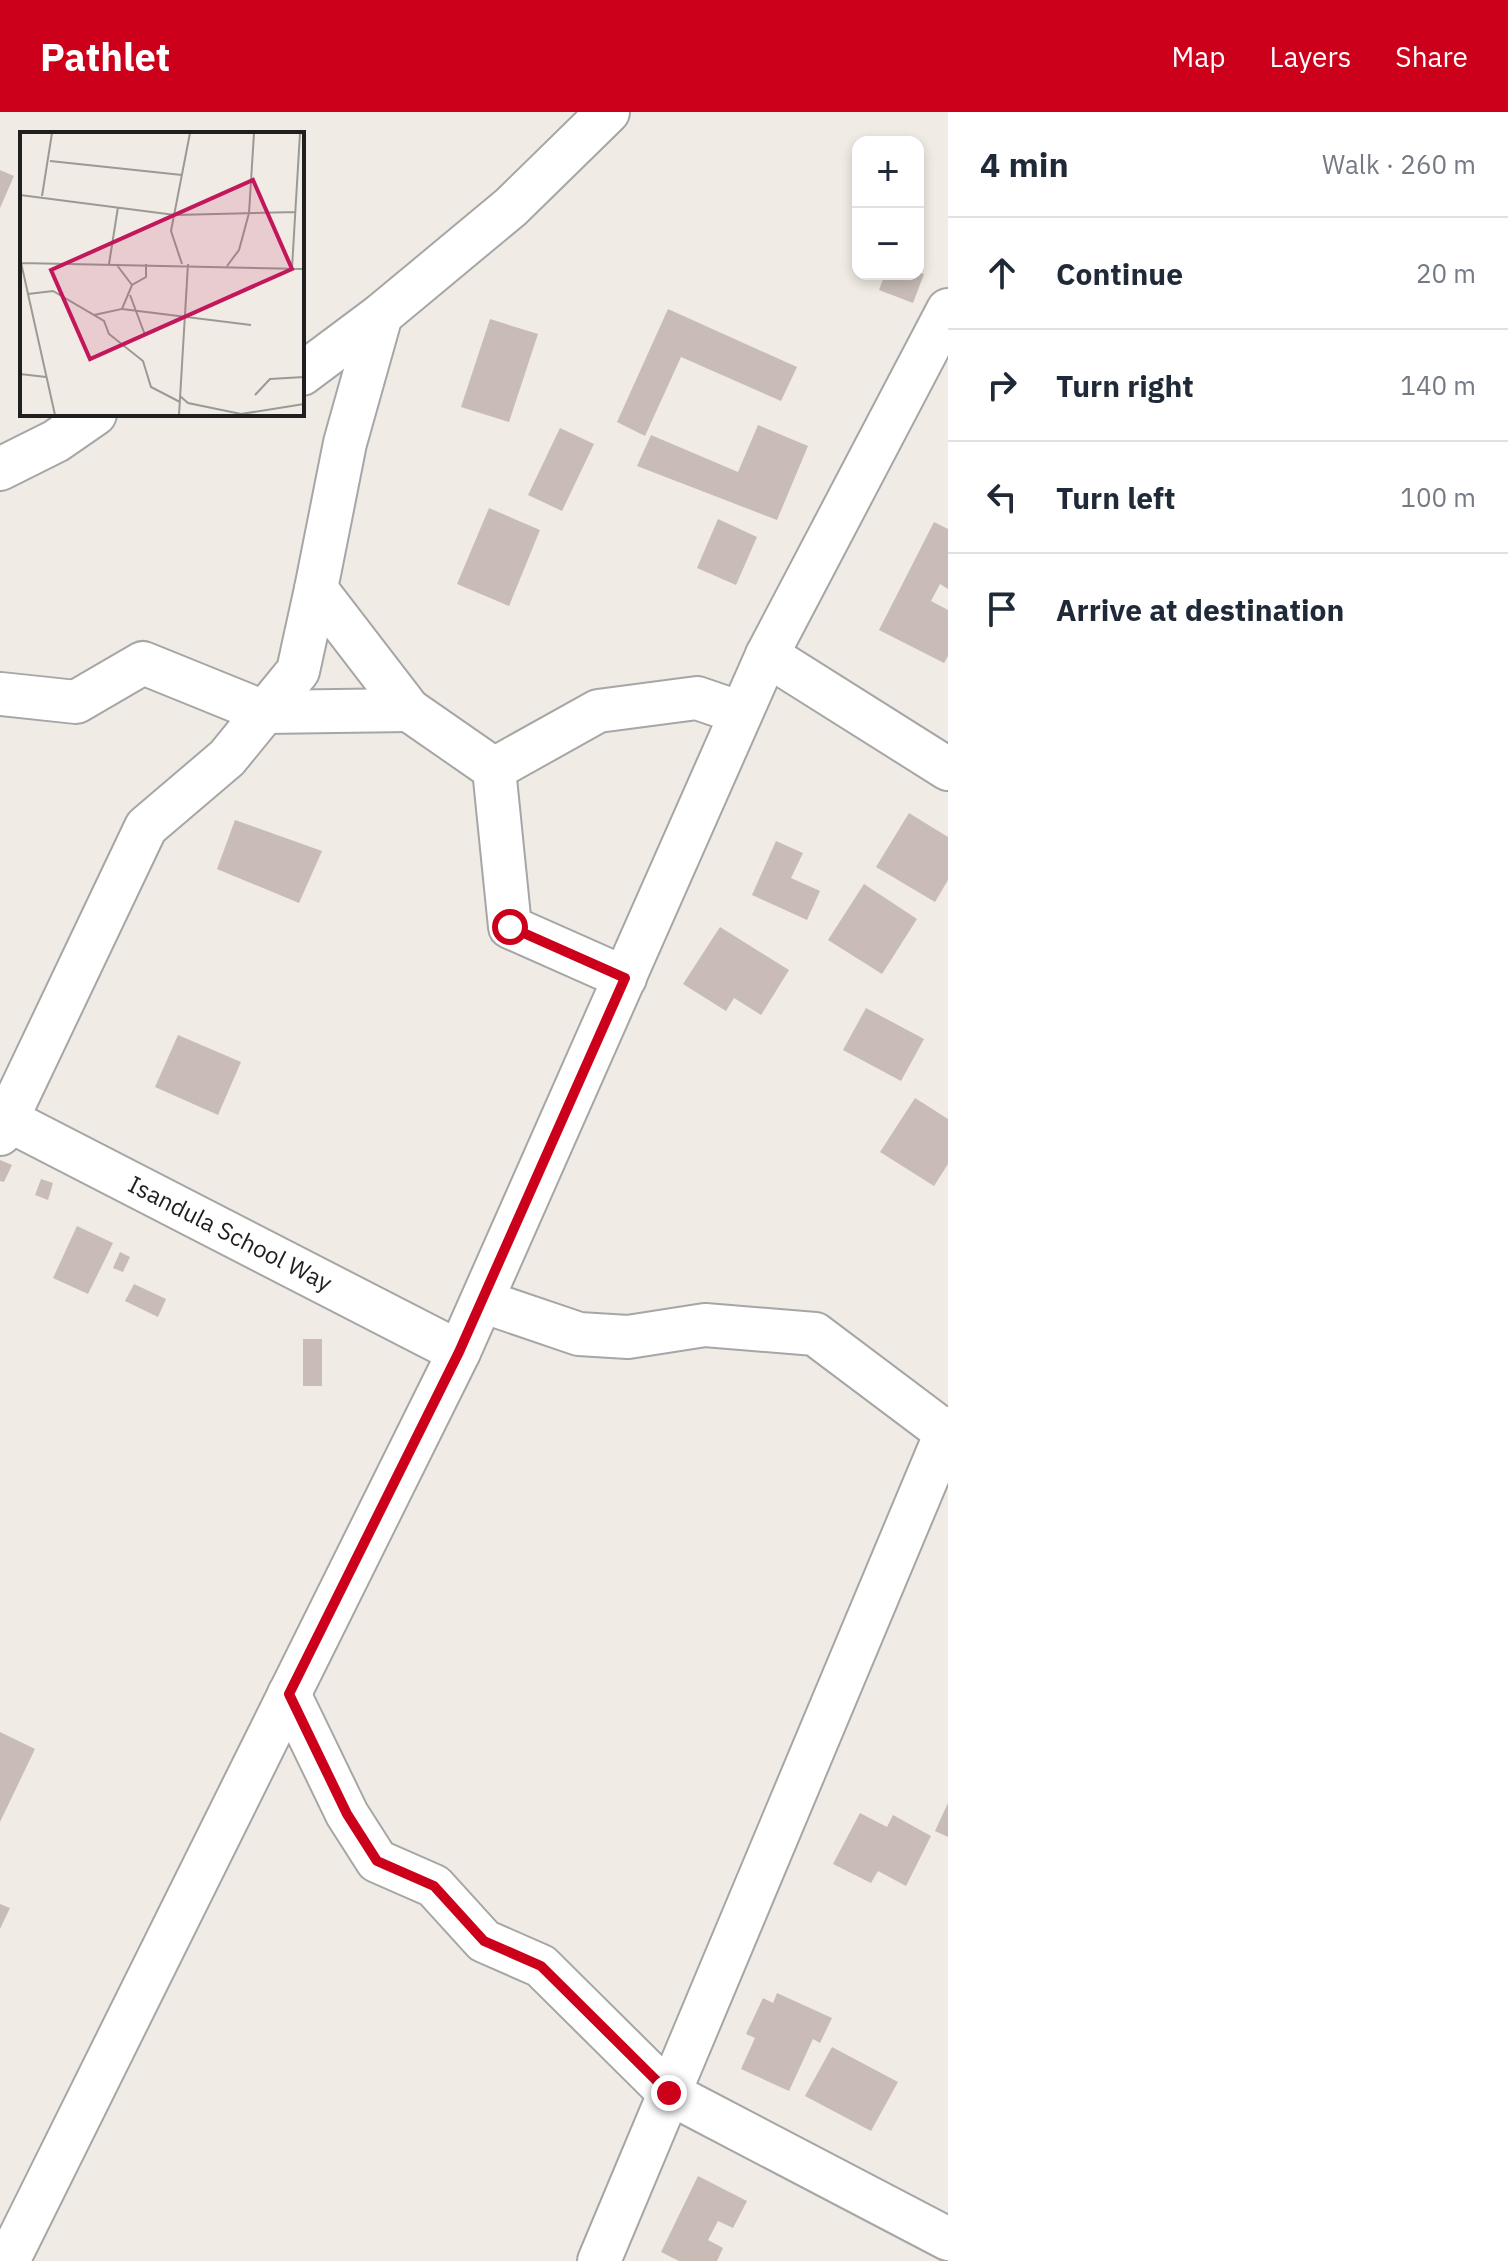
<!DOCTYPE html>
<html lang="en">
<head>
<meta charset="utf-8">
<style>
	:root { --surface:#fff; --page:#f2f2f3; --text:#1f2937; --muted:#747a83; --line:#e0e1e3; --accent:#cd001b }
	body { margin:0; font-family:"IBM Plex Sans",sans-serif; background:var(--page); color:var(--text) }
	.controls { position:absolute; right:24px; top:24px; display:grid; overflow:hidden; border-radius:16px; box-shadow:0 4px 12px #0003 }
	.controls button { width:72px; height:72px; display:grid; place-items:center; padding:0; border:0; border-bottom:2px solid var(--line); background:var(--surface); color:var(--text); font:40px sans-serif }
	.stop { position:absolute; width:24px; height:24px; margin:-18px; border:6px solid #cd001b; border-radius:50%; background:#fff }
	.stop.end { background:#cd001b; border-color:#fff; box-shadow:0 2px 8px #0008 }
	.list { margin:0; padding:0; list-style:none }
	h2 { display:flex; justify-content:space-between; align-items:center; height:104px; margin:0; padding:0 32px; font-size:34px }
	h2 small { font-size:26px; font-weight:400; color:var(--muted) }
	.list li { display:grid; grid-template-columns:52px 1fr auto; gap:24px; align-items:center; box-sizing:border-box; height:112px; padding:0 32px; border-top:2px solid var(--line) }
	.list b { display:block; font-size:30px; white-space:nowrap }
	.list em { font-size:26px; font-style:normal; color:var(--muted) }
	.icon { flex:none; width:44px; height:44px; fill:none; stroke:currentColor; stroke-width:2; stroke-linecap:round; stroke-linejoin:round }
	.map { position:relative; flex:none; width:948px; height:2149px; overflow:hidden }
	header { display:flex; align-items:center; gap:48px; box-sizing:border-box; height:112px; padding:0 40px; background:var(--accent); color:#fff }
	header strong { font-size:38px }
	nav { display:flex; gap:44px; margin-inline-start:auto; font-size:28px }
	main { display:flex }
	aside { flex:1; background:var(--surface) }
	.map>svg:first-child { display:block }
	.building { fill:#c9bcb7 }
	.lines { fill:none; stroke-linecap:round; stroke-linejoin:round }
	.minor-casing { stroke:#a6a6a6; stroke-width:46 }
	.minor { stroke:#fff; stroke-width:42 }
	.route { stroke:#cd001b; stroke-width:10 }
	.labels { text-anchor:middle; stroke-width:8; stroke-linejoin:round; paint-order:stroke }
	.street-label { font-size:24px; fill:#1f1f1f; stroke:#fff }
	.inset-road { fill:none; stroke:#9c9995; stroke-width:2 }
	.view { fill:#c2185b; fill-opacity:0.15; stroke:#c2185b; stroke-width:4 }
	.inset-edge { fill:none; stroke:#1f1f1f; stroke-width:4 }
</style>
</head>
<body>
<header>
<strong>Pathlet</strong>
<nav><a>Map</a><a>Layers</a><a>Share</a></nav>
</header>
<main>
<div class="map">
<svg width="948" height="2149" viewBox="0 0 948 2149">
	<rect width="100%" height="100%" fill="#f0ebe4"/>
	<g class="building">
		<polygon points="0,58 14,64 0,96"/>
		<polygon points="918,160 924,162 913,191 879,178 885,162"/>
		<polygon points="668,197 797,255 781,289 681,245 645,324 617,310"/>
		<polygon points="490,207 538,222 509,310 461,295"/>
		<polygon points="758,313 808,334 777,408 637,354 651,323 738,360"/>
		<polygon points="560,316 594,332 562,399 528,383"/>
		<polygon points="489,396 540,418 509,494 457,472"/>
		<polygon points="718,407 757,425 736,473 697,456"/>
		<polygon points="934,410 948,417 948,477 940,472 931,489 948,498 948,544 944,551 879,518"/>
		<polygon points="909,701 948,725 948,768 935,790 876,755"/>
		<polygon points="235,708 322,739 299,791 217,757"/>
		<polygon points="776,729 803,741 791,766 820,779 807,808 752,783"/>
		<polygon points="864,772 917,807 882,862 828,828"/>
		<polygon points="720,815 789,858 761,903 734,886 726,899 683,872"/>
		<polygon points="866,896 924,927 901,969 843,938"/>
		<polygon points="178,923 241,950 218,1003 155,975"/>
		<polygon points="915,986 948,1007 948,1052 934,1074 880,1040"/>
		<polygon points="0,1048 12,1053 4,1070 0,1069"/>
		<polygon points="41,1067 53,1071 48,1088 35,1083"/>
		<polygon points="77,1114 113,1131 88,1182 53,1166"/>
		<polygon points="120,1140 130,1145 123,1160 113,1156"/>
		<polygon points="134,1172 166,1187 158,1205 125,1189"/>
		<rect x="303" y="1227" width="19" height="47"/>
		<polygon points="0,1620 35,1637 0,1710"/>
		<polygon points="948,1691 948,1725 935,1719"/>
		<polygon points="860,1701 887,1715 893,1703 931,1724 906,1774 878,1759 871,1771 833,1752"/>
		<polygon points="0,1792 10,1796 0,1817"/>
		<polygon points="777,1881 832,1906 820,1931 813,1927 789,1979 741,1957 755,1926 746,1922 763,1886 773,1891"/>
		<polygon points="832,1935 898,1970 871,2019 805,1984"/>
		<polygon points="698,2064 747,2089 733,2116 718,2109 708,2128 723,2136 717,2149 679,2149 661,2140"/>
	</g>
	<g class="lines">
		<defs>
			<g id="minor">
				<polyline points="381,203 345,331 316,477 409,598 494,657 510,815 625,866"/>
				<polyline points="302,262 381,203 511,95 608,0"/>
				<polyline points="0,357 56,329 95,302"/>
				<polyline points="767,543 948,657"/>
				<polyline points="1,582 76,590 143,551 264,600 409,598"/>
				<polyline points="494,657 598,599 697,586 741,601"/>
				<polyline points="0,1004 459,1240"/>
				<polyline points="0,1022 146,715 227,646 298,559 316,477"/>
				<polyline points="482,1189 579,1222 628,1225 705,1213 815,1222 948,1322"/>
				<polyline points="289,1582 347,1702 377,1749 434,1774 484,1829 541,1854 669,1981 948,2127"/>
				<polyline points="8,2149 459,1240 767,543 948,198"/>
				<polyline points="599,2149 948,1316"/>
			</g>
		</defs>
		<use href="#minor" class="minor-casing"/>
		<use href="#minor" class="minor"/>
	</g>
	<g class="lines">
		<polyline class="route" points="510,815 625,866 459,1240 289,1582 347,1702 377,1749 434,1774 484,1829 541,1854 669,1981"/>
	</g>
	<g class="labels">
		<g class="street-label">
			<text transform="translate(230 1122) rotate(27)" y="8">Isandula School Way</text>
		</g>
	</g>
	<g transform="translate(20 20)">
		<rect width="284" height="284" fill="#f0ebe4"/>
		<path class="inset-road" d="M30,29L162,43M0,63L155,83L276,80M22,64L32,1M0,126L35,283M1,131L284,137M89,132L98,75M96,132L112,153M162,132L151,99L170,1M207,134L219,118L229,81L234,1M272,136L280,1M8,162L33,159L84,189L89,202L123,229L131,255L160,270M110,163L125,203M102,177L231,193M74,183L102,177L112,153L126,145V132M0,242L26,245M235,263L250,247L284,245M160,264L168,271L221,282L284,272M159,283L168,132"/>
		<path class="view" d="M233,48L272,137L70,227L31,138Z"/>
		<rect width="284" height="284" class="inset-edge"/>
	</g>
</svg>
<div class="controls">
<button>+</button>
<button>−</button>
</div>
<div class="stop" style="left:510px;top:815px"></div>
<div class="stop end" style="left:669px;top:1981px"></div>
</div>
<aside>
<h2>4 min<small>Walk · 260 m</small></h2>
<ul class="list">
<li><svg class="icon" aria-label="ahead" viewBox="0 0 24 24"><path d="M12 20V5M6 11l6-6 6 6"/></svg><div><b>Continue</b></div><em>20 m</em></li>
<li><svg class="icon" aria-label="right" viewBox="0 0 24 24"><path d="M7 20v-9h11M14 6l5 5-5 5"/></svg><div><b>Turn right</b></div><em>140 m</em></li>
<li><svg class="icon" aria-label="left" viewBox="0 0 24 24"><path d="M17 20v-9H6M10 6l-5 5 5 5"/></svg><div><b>Turn left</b></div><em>100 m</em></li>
<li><svg class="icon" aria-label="arrive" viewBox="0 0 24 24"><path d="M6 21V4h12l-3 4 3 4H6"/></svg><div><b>Arrive at destination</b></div></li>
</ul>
</aside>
</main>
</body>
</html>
